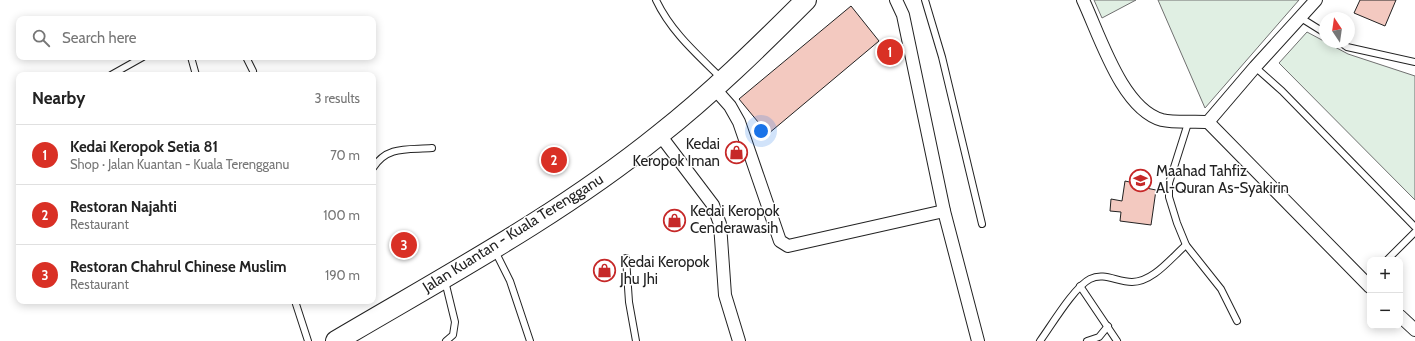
<!DOCTYPE html>
<html lang="en">
<head>
<meta charset="utf-8">
<style>
	:root { --surface:#fff; --page:#f2f2f2; --text:#222; --muted:#767676; --line:#e0e0e0; --accent:#d93025 }
	body { margin:0; font-family:Cabin,sans-serif; background:var(--page); color:var(--text) }
	.controls { position:absolute; right:12px; bottom:12px; display:grid; overflow:hidden; border-radius:8px; box-shadow:0 2px 10px #0003 }
	.controls button { width:36px; height:36px; display:grid; place-items:center; padding:0; border:0; border-bottom:1px solid var(--line); background:var(--surface); color:var(--text); font:20px sans-serif }
	.compass { position:absolute; left:1319px; top:12px; width:36px; height:36px; border-radius:50%; background:var(--surface); box-shadow:0 2px 10px #0003; rotate:347deg }
	.you { position:absolute; left:761px; top:131px; width:14px; height:14px; margin:-10px; border:3px solid #fff; border-radius:50%; background:#1a73e8; box-shadow:0 0 0 6px #1a73e833 }
	.badge { display:grid; place-items:center; width:26px; height:26px; border-radius:50%; background:var(--accent); color:#fff; font-size:13px; font-weight:700 }
	.pin { position:absolute; translate:-50% -50%; border:2px solid #fff; box-shadow:0 1px 4px #0006 }
	.list { margin:0; padding:0; list-style:none }
	h2 { display:flex; justify-content:space-between; align-items:center; height:52px; margin:0; padding:0 16px; font-size:17px }
	h2 small { font-size:13px; font-weight:400; color:var(--muted) }
	.list li { display:grid; grid-template-columns:26px 1fr auto; gap:12px; align-items:center; box-sizing:border-box; height:60px; padding:0 16px; border-top:1px solid var(--line) }
	.list b { display:block; font-size:15px; white-space:nowrap }
	.list p { margin:0; font-size:13px; white-space:nowrap; color:var(--muted) }
	.list em { font-size:13px; font-style:normal; color:var(--muted) }
	.icon { flex:none; width:22px; height:22px; fill:none; stroke:currentColor; stroke-width:2; stroke-linecap:round; stroke-linejoin:round }
	.map { position:relative; flex:none; width:1415px; height:341px; overflow:hidden }
	.search { position:absolute; background:var(--surface); box-shadow:0 2px 10px #0003; left:16px; top:16px; width:360px; height:44px; display:flex; align-items:center; gap:10px; box-sizing:border-box; padding:0 14px; border-radius:8px; color:var(--muted); font-size:15px }
	.panel { position:absolute; background:var(--surface); box-shadow:0 2px 10px #0003; left:16px; top:72px; width:360px; height:232px; border-radius:8px }
	.map>svg:first-child { display:block }
	.green { fill:#e0efe3; stroke:#6f6f6f }
	.building { fill:#f3c9c0; stroke:#222 }
	.lines { fill:none; stroke-linecap:round; stroke-linejoin:round }
	.service-casing { stroke:#222; stroke-width:8 }
	.minor-casing { stroke:#222; stroke-width:14 }
	.trunk-casing { stroke:#222; stroke-width:22 }
	.service { stroke:#fff; stroke-width:6 }
	.minor { stroke:#fff; stroke-width:12 }
	.trunk { stroke:#fff; stroke-width:20 }
	.labels { text-anchor:middle; stroke-width:3; stroke-linejoin:round; paint-order:stroke }
	.poi-label { font-size:15px; fill:#222; stroke:#fff; text-anchor:start }
	.street-label { font-size:15px; fill:#222; stroke:#fff }
</style>
</head>
<body>
<div class="map">
<svg width="1415" height="341" viewBox="0 0 1415 341">
	<rect width="100%" height="100%" fill="#fff"/>
	<g class="green">
		<polygon points="1094,0 1136,0 1102,18"/>
		<polygon points="1158,0 1299,0 1205,108"/>
		<polygon points="1307,32 1348,54 1415,76 1415,200 1279,63"/>
	</g>
	<g class="building">
		<polygon points="1360,0 1396,0 1385,26 1354,13"/>
		<polygon points="851,6 879,41 768,134 739,99"/>
		<polygon points="1135,176 1148,177 1146,188 1156,190 1151,225 1120,221 1121,212 1110,211 1111,199 1122,201 1125,181 1134,183"/>
	</g>
	<g class="lines">
		<defs>
			<g id="service">
				<path d="M656,0C671,32 698,55 722,79"/>
				<polyline points="925,0 942,57 982,224"/>
				<polyline points="1301,18 1325,33"/>
				<polyline points="1340,42 1347,47 1415,62"/>
				<polyline points="191,57 196,75"/>
				<polyline points="246,57 253,71"/>
				<polyline points="1255,67 1282,91 1415,227"/>
				<polyline points="111,75 143,57"/>
				<polyline points="1189,120 1169,183 1169,197 1177,223 1186,245 1221,289 1237,321"/>
				<path d="M373,168C387,145 409,150 432,148"/>
				<polyline points="495,251 510,281 530,341"/>
				<polyline points="626,258 629,302 636,341"/>
				<polyline points="1387,260 1415,232"/>
				<polyline points="445,281 455,322 453,335 446,341"/>
				<polyline points="1080,286 1117,341"/>
				<polyline points="295,301 308,341"/>
				<path d="M1040,341C1051,326 1074,287 1090,279C1104,272 1117,282 1132,282C1153,282 1171,258 1186,245"/>
				<polyline points="1087,341 1099,337 1108,326"/>
			</g>
			<g id="minor">
				<polyline points="896,0 903,15 944,211 978,341"/>
				<path d="M1083,0C1100,36 1122,109 1162,120C1175,123 1194,121 1208,122L1370,287"/>
				<polyline points="714,88 730,106 739,122 780,241 788,246 944,211"/>
				<polyline points="1208,122 1255,67 1316,0"/>
				<polyline points="660,135 713,205 720,224 725,295 739,341"/>
				<polyline points="1400,316 1415,330"/>
			</g>
			<path id="trunk" d="M336,341C446,276 560,215 659,135C710,95 760,46 806,0"/>
		</defs>
		<use href="#service" class="service-casing"/>
		<use href="#minor" class="minor-casing"/>
		<use href="#trunk" class="trunk-casing"/>
		<use href="#service" class="service"/>
		<use href="#minor" class="minor"/>
		<use href="#trunk" class="trunk"/>
	</g>
	<defs>
		<symbol id="shop-ring" viewBox="-11 -11 22 22"><circle r="9.5" fill="#fff" stroke="#c62828" stroke-width="1.5"/><path d="M-5-2.5h2.3a2.7 3.5 0 0 1 5.4 0H5L5.5 6h-11ZM-1.5-2.5h3a1.5 2.3 0 0 0-3 0Z" fill="#c62828"/></symbol>
		<symbol id="school-ring" viewBox="-11 -11 22 22"><circle r="9.5" fill="#fff" stroke="#c62828" stroke-width="1.5"/><path d="M0-5L7-2L0 1L-7-2ZM-4 1L0 2.5L4 1V4Q0 6-4 4Z" fill="#c62828"/></symbol>
	</defs>
	<g fill-rule="evenodd">
		<use href="#shop-ring" x="724" y="140" width="25" height="25"/>
		<use href="#school-ring" x="1128" y="168" width="25" height="25"/>
		<use href="#shop-ring" x="662" y="208" width="25" height="25"/>
		<use href="#shop-ring" x="592" y="258" width="25" height="25"/>
	</g>
	<g class="labels">
		<g class="poi-label">
			<text x="720" y="149" text-anchor="end">Kedai<tspan x="720" dy="17">Keropok Iman</tspan></text>
			<text x="1156" y="176">Maahad Tahfiz<tspan x="1156" dy="17">Al-Quran As-Syakirin</tspan></text>
			<text x="690" y="216">Kedai Keropok<tspan x="690" dy="17">Cenderawasih</tspan></text>
			<text x="620" y="267">Kedai Keropok<tspan x="620" dy="17">Jhu Jhi</tspan></text>
		</g>
		<g class="street-label">
			<text transform="translate(513 233) rotate(-32)" y="5">Jalan Kuantan - Kuala Terengganu</text>
		</g>
	</g>
</svg>
<div class="controls">
<button>+</button>
<button>−</button>
</div>
<svg class="compass" viewBox="-18 -18 36 36"><path d="M0-13l5 13h-10z" fill="#e53935"/><path d="M0 13l5-13h-10z" fill="#767676"/></svg>
<div class="you"></div>
<div class="pin badge" style="left:890px;top:52px">1</div>
<div class="pin badge" style="left:554px;top:160px">2</div>
<div class="pin badge" style="left:404px;top:245px">3</div>
<div class="search"><svg class="icon" aria-label="search" viewBox="0 0 24 24"><circle cx="10" cy="10" r="6"/><path d="M15 15l6 6"/></svg>Search here</div>
<section class="panel">
<h2>Nearby<small>3 results</small></h2>
<ul class="list">
<li><span class="badge">1</span><div><b>Kedai Keropok Setia 81</b><p>Shop · Jalan Kuantan - Kuala Terengganu</p></div><em>70 m</em></li>
<li><span class="badge">2</span><div><b>Restoran Najahti</b><p>Restaurant</p></div><em>100 m</em></li>
<li><span class="badge">3</span><div><b>Restoran Chahrul Chinese Muslim</b><p>Restaurant</p></div><em>190 m</em></li>
</ul>
</section>
</div>
</body>
</html>
